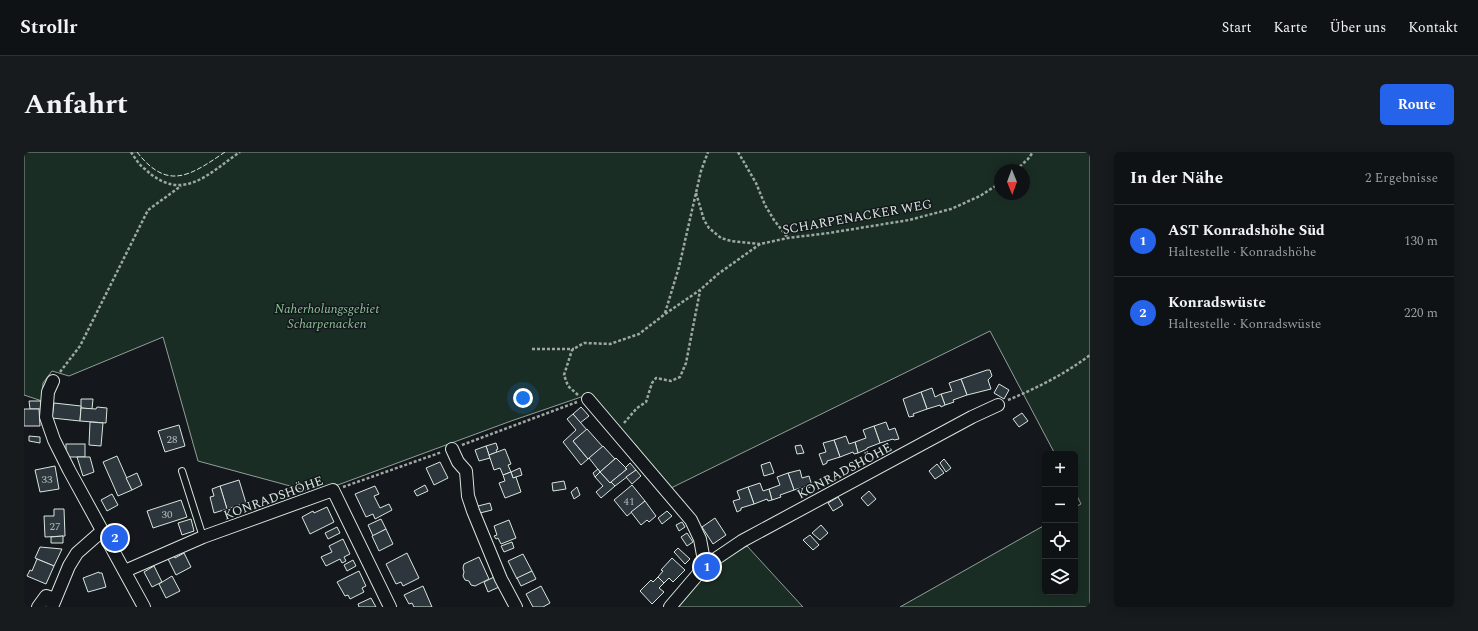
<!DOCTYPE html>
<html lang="de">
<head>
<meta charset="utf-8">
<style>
	:root { --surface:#0f1215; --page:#181b1e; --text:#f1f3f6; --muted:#9b9ea0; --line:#2f3234; --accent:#2563eb }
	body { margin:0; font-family:Spectral,serif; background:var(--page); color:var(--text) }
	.controls { position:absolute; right:12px; bottom:12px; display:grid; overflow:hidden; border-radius:6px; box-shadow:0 2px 10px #0003 }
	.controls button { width:36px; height:36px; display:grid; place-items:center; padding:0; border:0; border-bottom:1px solid var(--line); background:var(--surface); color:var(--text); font:20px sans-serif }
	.compass { position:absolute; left:970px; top:12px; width:36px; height:36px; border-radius:50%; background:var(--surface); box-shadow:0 2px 10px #0003; rotate:179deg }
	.you { position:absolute; left:499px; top:246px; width:14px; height:14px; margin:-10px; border:3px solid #fff; border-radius:50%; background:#1a73e8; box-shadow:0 0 0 6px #1a73e833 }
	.badge { display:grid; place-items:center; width:26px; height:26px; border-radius:50%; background:var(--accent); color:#fff; font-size:13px; font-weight:700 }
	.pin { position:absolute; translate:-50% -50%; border:2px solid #fff; box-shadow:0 1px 4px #0006 }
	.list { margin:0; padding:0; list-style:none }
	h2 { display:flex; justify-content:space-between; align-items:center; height:52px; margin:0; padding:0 16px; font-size:17px }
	h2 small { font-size:13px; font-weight:400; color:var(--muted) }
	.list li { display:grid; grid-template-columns:26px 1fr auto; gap:12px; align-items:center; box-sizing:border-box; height:72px; padding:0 16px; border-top:1px solid var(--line) }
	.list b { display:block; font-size:15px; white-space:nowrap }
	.list p { margin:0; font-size:13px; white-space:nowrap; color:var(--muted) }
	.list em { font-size:13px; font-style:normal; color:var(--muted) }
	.icon { flex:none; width:22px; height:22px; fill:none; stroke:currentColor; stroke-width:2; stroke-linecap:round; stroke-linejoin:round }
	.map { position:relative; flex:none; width:1066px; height:455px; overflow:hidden; border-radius:6px }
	header { display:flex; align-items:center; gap:24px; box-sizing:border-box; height:56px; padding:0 20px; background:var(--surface); border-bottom:1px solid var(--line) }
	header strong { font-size:19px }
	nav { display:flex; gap:22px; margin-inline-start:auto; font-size:14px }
	.intro { display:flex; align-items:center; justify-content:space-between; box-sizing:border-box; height:96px; padding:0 24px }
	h1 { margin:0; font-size:28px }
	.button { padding:10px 18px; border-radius:6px; background:var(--accent); color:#fff; font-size:14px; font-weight:700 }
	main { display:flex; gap:24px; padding:0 24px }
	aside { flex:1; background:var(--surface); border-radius:6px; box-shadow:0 2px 10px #0003 }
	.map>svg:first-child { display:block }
	.green { fill:#1a2d24; stroke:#939e99; fill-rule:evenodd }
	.building { fill:#2c363c; stroke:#d8e6dc }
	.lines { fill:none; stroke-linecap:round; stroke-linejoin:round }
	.lane-casing { stroke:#d8e6dc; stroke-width:8 }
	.street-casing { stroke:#d8e6dc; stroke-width:14 }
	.path { stroke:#9da8a2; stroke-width:2.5; stroke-dasharray:3 2; stroke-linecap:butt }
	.lane { stroke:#14181c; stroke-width:6 }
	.street { stroke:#14181c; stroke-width:12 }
	.fence { stroke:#d8e6dc; stroke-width:1; stroke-dasharray:5 2; stroke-linecap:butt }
	.labels { text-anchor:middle; stroke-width:3; stroke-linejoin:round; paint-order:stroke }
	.number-label { font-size:11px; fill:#adbab4 }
	.street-label { font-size:13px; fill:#d8e6dc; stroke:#14181c }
	.park-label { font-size:13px; font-style:italic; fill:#8ac095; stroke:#14181c }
</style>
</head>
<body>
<header>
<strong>Strollr</strong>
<nav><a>Start</a><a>Karte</a><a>Über uns</a><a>Kontakt</a></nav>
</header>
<div class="intro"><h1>Anfahrt</h1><a class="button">Route</a></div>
<main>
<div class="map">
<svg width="1066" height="455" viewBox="0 0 1066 455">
	<rect width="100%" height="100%" fill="#14181c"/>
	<g class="green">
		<path d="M0,0H1066V455H876L1021,373V440H1051V355L1057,352L1051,340V302H1031L966,179L645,337L627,315L612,293L596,280L563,243L487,269L292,341L174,309L139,185L45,224L28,219L19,231L18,249L0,243ZM976,18H1000V42H976Z"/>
		<polygon points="723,394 779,455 651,455 688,415"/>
	</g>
	<g class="building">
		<polygon points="963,218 966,218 968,224 964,228 967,237 943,243 937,227"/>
		<polygon points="937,227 943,243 929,248 930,250 921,253 917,242 928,239 925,231"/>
		<polygon points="975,232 985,238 980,247 970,241"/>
		<polygon points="908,236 911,245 917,242 921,253 917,255 916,253 903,257 897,240"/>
		<polygon points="897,240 903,257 889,262 890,264 885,265 879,247"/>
		<polygon points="57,247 69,247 68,257 57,256"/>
		<polygon points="5,249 17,249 17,257 6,257"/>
		<polygon points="30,251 57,254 56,269 28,266"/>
		<polygon points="73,255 83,256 82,271 56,269 57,256 72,257"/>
		<polygon points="557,255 565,264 556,271 549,262"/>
		<polygon points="0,257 15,257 16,274 0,274"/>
		<polygon points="998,261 1004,269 995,275 989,267"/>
		<polygon points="549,262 563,278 549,289 564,307 557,313 539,290 552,278 543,267"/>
		<polygon points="66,270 79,271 77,294 65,293"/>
		<polygon points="862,270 865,278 871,276 875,287 870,288 869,287 856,291 850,274"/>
		<polygon points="155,273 161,294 141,300 134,279"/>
		<polygon points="850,274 856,291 843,296 843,297 834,301 831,290 842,286 839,278"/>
		<polygon points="563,277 579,295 564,307 549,289"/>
		<polygon points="5,284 16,285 16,291 5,289"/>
		<polygon points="822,284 825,292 831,290 834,301 830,302 829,300 816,305 810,288"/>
		<polygon points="810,288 816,305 803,309 803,311 799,313 795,302 802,300 799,291"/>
		<polygon points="472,291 474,297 472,298 473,300 465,303 462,294"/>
		<rect x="42" y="292" width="19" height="13"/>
		<polygon points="777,293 780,301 773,302 771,294"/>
		<polygon points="462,294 466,306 455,309 451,298"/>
		<polygon points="579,294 591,307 576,320 565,306"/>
		<polygon points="481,297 487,312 484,313 487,320 479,323 476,316 470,318 465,303"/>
		<polygon points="93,304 108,338 94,344 79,310"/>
		<polygon points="53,305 66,305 70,320 59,324"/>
		<polygon points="592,306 603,317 586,331 576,320"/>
		<polygon points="920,307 927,316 922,320 916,311"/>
		<polygon points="416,310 424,326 410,333 402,316"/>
		<polygon points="746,310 750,321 740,324 737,313"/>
		<polygon points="606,311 612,318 591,334 587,330 603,317 601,316"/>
		<polygon points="913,312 920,321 911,327 905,319"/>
		<polygon points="31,314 35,337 16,340 11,318"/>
		<polygon points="496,316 498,323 489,326 487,320"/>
		<polygon points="574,317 576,320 571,325 569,321"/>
		<polygon points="612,318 617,324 608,332 602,325"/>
		<polygon points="776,318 778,326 785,324 788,334 784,336 783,334 770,338 764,321"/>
		<polygon points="487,320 489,326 492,325 497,340 481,346 475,331 481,329 479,323"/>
		<polygon points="576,320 586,331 587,330 591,334 577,346 572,340 579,334 571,325"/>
		<polygon points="113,321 118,333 108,338 102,326"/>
		<polygon points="764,321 770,338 756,343 757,345 748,348 745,337 756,333 753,325"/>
		<polygon points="215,328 222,351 203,357 196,334"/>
		<polygon points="540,329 542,337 529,339 528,331"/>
		<polygon points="736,331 739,339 745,337 748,348 744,349 743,347 730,352 724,335"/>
		<polygon points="401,333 404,339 393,344 390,339"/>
		<polygon points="608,333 621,349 603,364 590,348"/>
		<polygon points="196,334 203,357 190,361 186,345 190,344 188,337"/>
		<polygon points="351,334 355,342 350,344 356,356 365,352 368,358 351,367 349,362 342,365 331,342"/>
		<polygon points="553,335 556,343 550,347 547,340"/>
		<polygon points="724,335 730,352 717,356 717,358 713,360 709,349 716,347 713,339"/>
		<polygon points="845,339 852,347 844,354 837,346"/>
		<polygon points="88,342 94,353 83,359 77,348"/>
		<polygon points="814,345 819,353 809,359 804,351"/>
		<polygon points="157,348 163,365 129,376 123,359"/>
		<polygon points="621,349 632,364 625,370 623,368 617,373 607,360"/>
		<polygon points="466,351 468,358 456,361 454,354"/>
		<polygon points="303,355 310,370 286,382 278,365 289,359 290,361"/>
		<polygon points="30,357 40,357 41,384 21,385 20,364 30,364"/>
		<polygon points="643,359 648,364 638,372 634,366"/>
		<polygon points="691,366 702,383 689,392 678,375"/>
		<polygon points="167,367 170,379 158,383 154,371"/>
		<polygon points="357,367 362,377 349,384 344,373"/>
		<polygon points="485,368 492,386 477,392 474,386 472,387 470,384 473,383 470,374"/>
		<polygon points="658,370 661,375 655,379 652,373"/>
		<polygon points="797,373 804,381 796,388 788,381"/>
		<polygon points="313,375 316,381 304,387 301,381"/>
		<polygon points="362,377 369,392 355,399 348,384"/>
		<polygon points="663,381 669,390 663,394 657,385"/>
		<polygon points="786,383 795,393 789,398 779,388"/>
		<polygon points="39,384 39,391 27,391 27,385"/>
		<polygon points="319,387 326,402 320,405 322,409 318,411 316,407 302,414 297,405 308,400 305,394"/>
		<polygon points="488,390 490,396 480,400 477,394"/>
		<polygon points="16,395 38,397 30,414 11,406"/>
		<polygon points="654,396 666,407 661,412 650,400"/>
		<polygon points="160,401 167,415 152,423 144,407 150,404 151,406"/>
		<polygon points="383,401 395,426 379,434 377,430 372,432 362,412"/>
		<polygon points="499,402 508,419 493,427 484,409"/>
		<polygon points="455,405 465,427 451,434 447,433 445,429 441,428 439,424 440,420 439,416 440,412"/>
		<polygon points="648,406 661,418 649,430 645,426 640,431 634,425 639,419 637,418"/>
		<polygon points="13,407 30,414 22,432 3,424 6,418 8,419"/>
		<polygon points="329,408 332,414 323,419 320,413"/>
		<polygon points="130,414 138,430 128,435 120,420"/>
		<polygon points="335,419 342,434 338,436 340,440 326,447 324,443 321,444 313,430"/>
		<polygon points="508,419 512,427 497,434 493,426"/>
		<polygon points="75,420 75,421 78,421 82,435 64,440 59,426"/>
		<polygon points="148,424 156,439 142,446 135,432"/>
		<polygon points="470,425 475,435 464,440 460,430"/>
		<polygon points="634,425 640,431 635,436 640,440 628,452 616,439 627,428 629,430"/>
		<polygon points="399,434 408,455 390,455 388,451 385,452 380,443"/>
		<polygon points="517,434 526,451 519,455 509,455 502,442"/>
		<polygon points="347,446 352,455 335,455 334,452"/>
	</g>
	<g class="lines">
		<defs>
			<polyline id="lane" points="158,319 179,385"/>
			<g id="street">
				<polyline points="29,229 24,240 22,265 30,288 45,318 120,455"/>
				<polyline points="564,247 667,368 676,387 681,414"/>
				<polyline points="428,297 434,310 442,319 444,344 449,359 477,427 492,455"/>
				<polyline points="101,419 179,385 309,338 366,455"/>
				<polyline points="14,455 22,444 31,447"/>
				<polyline points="28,455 45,414 53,401 78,379"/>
				<polyline points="646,455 681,414 718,389 948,265 974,253"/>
			</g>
		</defs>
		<use href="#lane" class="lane-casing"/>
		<use href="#street" class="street-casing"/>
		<g class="path">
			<path d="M107,0C111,6 115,13 121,17C158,52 184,22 216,0"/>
			<polyline points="714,0 732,31 741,53 750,68 764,86"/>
			<polyline points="992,18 1004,7 1009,0"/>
			<polyline points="672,41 680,68 685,76 697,86 707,89 736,92 764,86 805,81 885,68 927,57 956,44 976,31"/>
			<polyline points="641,161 655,115 677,19 684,0"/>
			<polyline points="508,197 550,197"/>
			<polyline points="36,220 56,194 124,58 157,34"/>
			<polyline points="554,243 544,234 540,223 548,198 560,191 586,192 615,182 641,162 676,138 694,122 736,92"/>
			<path d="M984,248C1013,236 1041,222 1066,203"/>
			<polyline points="600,271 613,256 622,250 628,231 632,226 647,229 656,225 662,211 676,139"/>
			<polyline points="438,293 553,250"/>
			<polyline points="319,335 418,300"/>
		</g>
		<use href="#lane" class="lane"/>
		<use href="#street" class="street"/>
		<path class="fence" d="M113,0C144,40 167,23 201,0"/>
	</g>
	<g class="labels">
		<g class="number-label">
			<text x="148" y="291">28</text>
			<text x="23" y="331">33</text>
			<text x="605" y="353">41</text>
			<text x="143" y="366">30</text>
			<text x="31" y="378">27</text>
		</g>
		<g class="street-label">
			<text transform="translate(833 64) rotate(-10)" y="5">SCHARPENACKER WEG</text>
			<text transform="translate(820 318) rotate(-28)" y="5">KONRADSHÖHE</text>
			<text transform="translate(249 345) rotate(-20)" y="5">KONRADSHÖHE</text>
		</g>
		<g class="park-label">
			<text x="303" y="161">Naherholungsgebiet<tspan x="303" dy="15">Scharpenacken</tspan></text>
		</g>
	</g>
</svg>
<div class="controls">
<button>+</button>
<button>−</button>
<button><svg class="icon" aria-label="locate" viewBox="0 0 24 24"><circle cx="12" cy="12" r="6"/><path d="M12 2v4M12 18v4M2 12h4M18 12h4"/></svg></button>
<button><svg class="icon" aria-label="layers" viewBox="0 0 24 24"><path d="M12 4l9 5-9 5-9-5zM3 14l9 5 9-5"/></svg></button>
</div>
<svg class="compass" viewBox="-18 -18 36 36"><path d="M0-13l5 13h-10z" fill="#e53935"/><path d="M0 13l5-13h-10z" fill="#9b9ea0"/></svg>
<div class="you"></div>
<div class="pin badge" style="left:683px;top:415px">1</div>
<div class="pin badge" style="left:91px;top:386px">2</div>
</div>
<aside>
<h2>In der Nähe<small>2 Ergebnisse</small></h2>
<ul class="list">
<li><span class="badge">1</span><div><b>AST Konradshöhe Süd</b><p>Haltestelle · Konradshöhe</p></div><em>130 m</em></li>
<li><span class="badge">2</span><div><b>Konradswüste</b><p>Haltestelle · Konradswüste</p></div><em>220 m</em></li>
</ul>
</aside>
</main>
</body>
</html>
